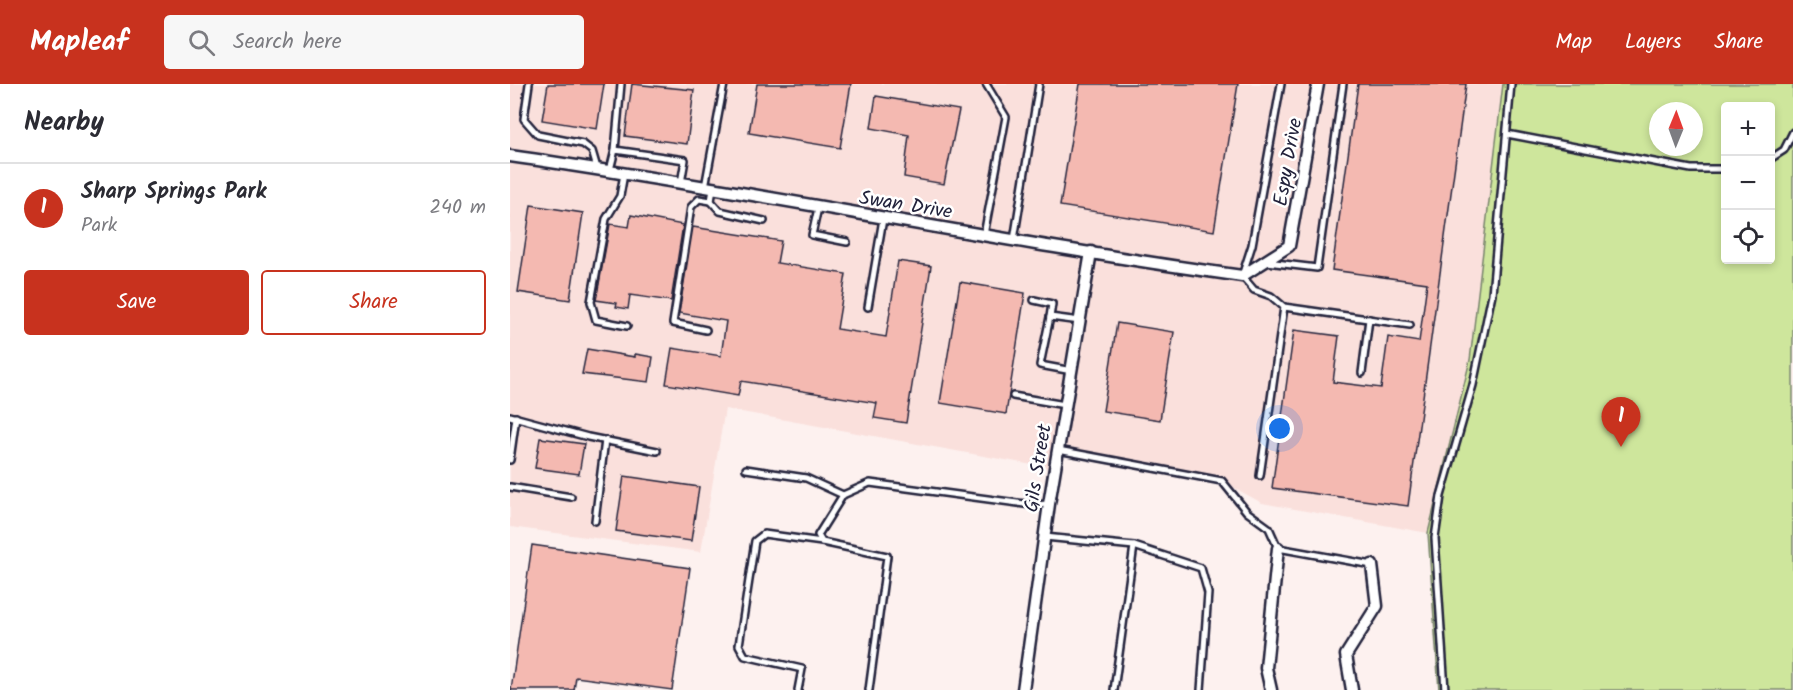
<!DOCTYPE html>
<html lang="en">
<head>
<meta charset="utf-8">
<style>
	:root { --surface:#fff; --page:#f7f7f7; --text:#2b2b33; --muted:#7c7c81; --line:#e1e1e2; --accent:#c8321e }
	body { margin:0; font-family:Kalam,sans-serif; background:var(--page); color:var(--text) }
	.controls { position:absolute; right:18px; top:18px; display:grid; overflow:hidden; border-radius:6px; box-shadow:0 3px 9px #0003 }
	.controls button { width:54px; height:54px; display:grid; place-items:center; padding:0; border:0; border-bottom:2px solid var(--line); background:var(--surface); color:var(--text); font:30px sans-serif }
	.compass { position:absolute; left:1139px; top:18px; width:54px; height:54px; border-radius:50%; background:var(--surface); box-shadow:0 3px 9px #0003; rotate:1deg }
	.you { position:absolute; left:770px; top:345px; width:21px; height:21px; margin:-15px; border:4px solid #fff; border-radius:50%; background:#1a73e8; box-shadow:0 0 0 9px #1a73e833 }
	.badge { display:grid; place-items:center; width:39px; height:39px; border-radius:50%; background:var(--accent); color:#fff; font-size:20px; font-weight:700 }
	.pin { position:absolute; translate:-50% -50px; filter:drop-shadow(0 2px 3px #0008) }
	.pin::after { content:''; position:absolute; top:32px; width:21px; height:18px; background:inherit; clip-path:polygon(0 0,100% 0,50% 100%) }
	.list { margin:0; padding:0; list-style:none }
	h2 { display:flex; justify-content:space-between; align-items:center; height:78px; margin:0; padding:0 24px; font-size:26px }
	h2 small { font-size:20px; font-weight:400; color:var(--muted) }
	.list li { display:grid; grid-template-columns:39px 1fr auto; gap:18px; align-items:center; box-sizing:border-box; height:90px; padding:0 24px; border-top:2px solid var(--line) }
	.list b { display:block; font-size:22px; white-space:nowrap }
	.list p { margin:0; font-size:20px; white-space:nowrap; color:var(--muted) }
	.list em { font-size:20px; font-style:normal; color:var(--muted) }
	.actions { display:flex; gap:12px; padding:18px 24px }
	.actions a { flex:1; padding:14px 0; border:2px solid var(--accent); border-radius:6px; text-align:center; font-size:21px; color:var(--accent) }
	.actions .main { background:var(--accent); color:#fff }
	.icon { flex:none; width:33px; height:33px; fill:none; stroke:currentColor; stroke-width:2; stroke-linecap:round; stroke-linejoin:round }
	.map { position:relative; flex:none; width:1283px; height:606px; overflow:hidden }
	header { display:flex; align-items:center; gap:36px; box-sizing:border-box; height:84px; padding:0 30px; background:var(--accent); color:#fff }
	header strong { font-size:28px }
	nav { display:flex; gap:33px; margin-inline-start:auto; font-size:21px }
	.search { width:420px; height:54px; background:var(--page); display:flex; align-items:center; gap:15px; box-sizing:border-box; padding:0 21px; border-radius:6px; color:var(--muted); font-size:22px }
	main { display:flex }
	aside { flex:1; background:var(--surface) }
	.map>svg:first-child { display:block }
	.built { fill:#fae0dc }
	.green { fill:#cee69c; stroke:#78846c; stroke-width:1.5; fill-rule:evenodd }
	.building { fill:#f4b9b1; stroke:#22223b; stroke-width:1.5 }
	.lines { fill:none; stroke-linecap:round; stroke-linejoin:round }
	.service-casing { stroke:#22223b; stroke-width:10 }
	.minor-casing { stroke:#22223b; stroke-width:15 }
	.service { stroke:#fff; stroke-width:5 }
	.minor { stroke:#fff; stroke-width:10 }
	.labels { text-anchor:middle; stroke-width:5; stroke-linejoin:round; paint-order:stroke }
	.street-label { font-size:20px; fill:#22223b; stroke:#fff }
</style>
</head>
<body>
<header>
<strong>Mapleaf</strong>
<div class="search"><svg class="icon" aria-label="search" viewBox="0 0 24 24"><circle cx="10" cy="10" r="6"/><path d="M15 15l6 6"/></svg>Search here</div>
<nav><a>Map</a><a>Layers</a><a>Share</a></nav>
</header>
<main>
<aside>
<h2>Nearby<small></small></h2>
<ul class="list">
<li><span class="badge">1</span><div><b>Sharp Springs Park</b><p>Park</p></div><em>240 m</em></li>
</ul>
<div class="actions"><a class="main">Save</a><a>Share</a></div>
</aside>
<div class="map">
<svg width="1283" height="606" viewBox="0 0 1283 606">
	<rect width="100%" height="100%" fill="#fdf1ef"/>
	<filter id="ink" filterUnits="userSpaceOnUse"><feTurbulence type="fractalNoise" baseFrequency=".0167" numOctaves="2"/><feDisplacementMap in="SourceGraphic" scale="12" xChannelSelector="R" yChannelSelector="G"/><feConvolveMatrix kernelMatrix="1 2 1 2 8 2 1 2 1" color-interpolation-filters="sRGB"/></filter>
	<g filter="url(#ink)">
		<polygon class="built" points="0,0 993,0 960,276 918,449 752,419 712,397 548,366 545,385 215,325 191,468 0,443"/>
		<path class="green" d="M993,0H1283V606H929L918,449L960,276ZM1216,22H1260V176H1216ZM1148,27H1184V63H1148Z"/>
		<g class="building">
			<polygon points="38,0 94,0 87,45 32,36"/>
			<polygon points="122,0 184,6 177,60 115,52"/>
			<polygon points="247,0 341,0 330,64 239,49"/>
			<polygon points="570,0 728,0 704,147 550,122"/>
			<polygon points="848,0 956,0 898,422 762,404 784,246 829,252 823,298 871,304 878,253 909,258 917,199 822,186"/>
			<polygon points="366,12 449,26 434,100 394,93 399,51 361,44"/>
			<polygon points="21,121 73,129 60,216 8,208"/>
			<polygon points="121,131 173,141 161,217 120,211 118,225 106,223 107,219 86,216 100,140 119,143"/>
			<polygon points="183,143 271,157 267,179 336,190 327,245 376,253 388,177 421,182 396,339 364,334 367,319 231,297 228,312 156,300 162,264 211,272 216,237 169,229"/>
			<polygon points="450,198 515,209 496,330 430,319"/>
			<polygon points="607,239 664,248 650,336 593,327"/>
			<polygon points="77,265 125,273 125,270 143,273 139,298 72,290"/>
			<polygon points="30,354 74,360 69,390 25,384"/>
			<polygon points="114,392 189,403 181,457 106,447"/>
			<polygon points="22,461 180,484 162,606 66,593 64,606 1,606"/>
		</g>
		<g class="lines">
			<defs>
				<g id="service">
					<polyline points="19,0 14,35 28,51 73,60 82,67 87,84"/>
					<polyline points="771,0 742,161 732,192 744,206 761,212 774,223 900,241"/>
					<polyline points="997,50 1181,85 1216,85"/>
					<polyline points="105,66 111,0"/>
					<polyline points="1260,75 1274,66 1283,48"/>
					<polyline points="100,86 105,66 175,76 171,99"/>
					<polyline points="114,90 110,112 96,135 81,218 86,236 117,242"/>
					<polyline points="195,103 214,0"/>
					<polyline points="203,105 201,117 210,127 254,137"/>
					<polyline points="308,124 302,151 337,158"/>
					<polyline points="474,151 496,33 476,0"/>
					<polyline points="504,156 529,0"/>
					<polyline points="757,178 807,184 833,0"/>
					<polyline points="524,216 542,220 540,233"/>
					<polyline points="358,223 373,135"/>
					<polyline points="196,246 163,239 181,123 189,115 201,117"/>
					<polyline points="562,287 530,281 540,233 570,237"/>
					<polyline points="852,289 859,235"/>
					<polyline points="503,312 555,321"/>
					<polyline points="0,332 78,353 147,367"/>
					<polyline points="548,366 712,397 737,428 759,444 768,464 862,481"/>
					<polyline points="0,376 6,333"/>
					<polyline points="236,385 296,394 333,411"/>
					<polyline points="750,392 774,223"/>
					<polyline points="0,403 61,413"/>
					<polyline points="85,437 95,356"/>
					<polyline points="535,453 624,462 691,484 698,509 691,606"/>
					<polyline points="288,606 292,585 235,572 229,561 245,457 254,450 312,458"/>
					<polyline points="359,606 377,472 312,458 308,451 333,411 360,399 522,421 539,420"/>
					<polyline points="604,606 624,462"/>
					<polyline points="935,606 925,454 931,412 963,301 982,210 1001,0"/>
				</g>
				<g id="minor">
					<path d="M0,72C245,107 487,158 732,192L779,162L808,0"/>
					<polyline points="513,606 539,420 581,168"/>
					<polyline points="761,606 756,584 768,464"/>
					<polyline points="842,606 836,571 867,522 862,481"/>
				</g>
			</defs>
			<use href="#service" class="service-casing"/>
			<use href="#minor" class="minor-casing"/>
			<use href="#service" class="service"/>
			<use href="#minor" class="minor"/>
		</g>
	</g>
	<g class="labels">
		<g class="street-label">
			<text transform="translate(777 78) rotate(-80)" y="7">Espy Drive</text>
			<text transform="translate(396 120) rotate(9)" y="7">Swan Drive</text>
			<text transform="translate(527 384) rotate(-81)" y="7">Gils Street</text>
		</g>
	</g>
</svg>
<div class="controls">
<button>+</button>
<button>−</button>
<button><svg class="icon" aria-label="locate" viewBox="0 0 24 24"><circle cx="12" cy="12" r="6"/><path d="M12 2v4M12 18v4M2 12h4M18 12h4"/></svg></button>
</div>
<svg class="compass" viewBox="-18 -18 36 36"><path d="M0-13l5 13h-10z" fill="#e53935"/><path d="M0 13l5-13h-10z" fill="#7c7c81"/></svg>
<div class="you"></div>
<div class="pin badge" style="left:1111px;top:363px">1</div>
</div>
</main>
</body>
</html>
